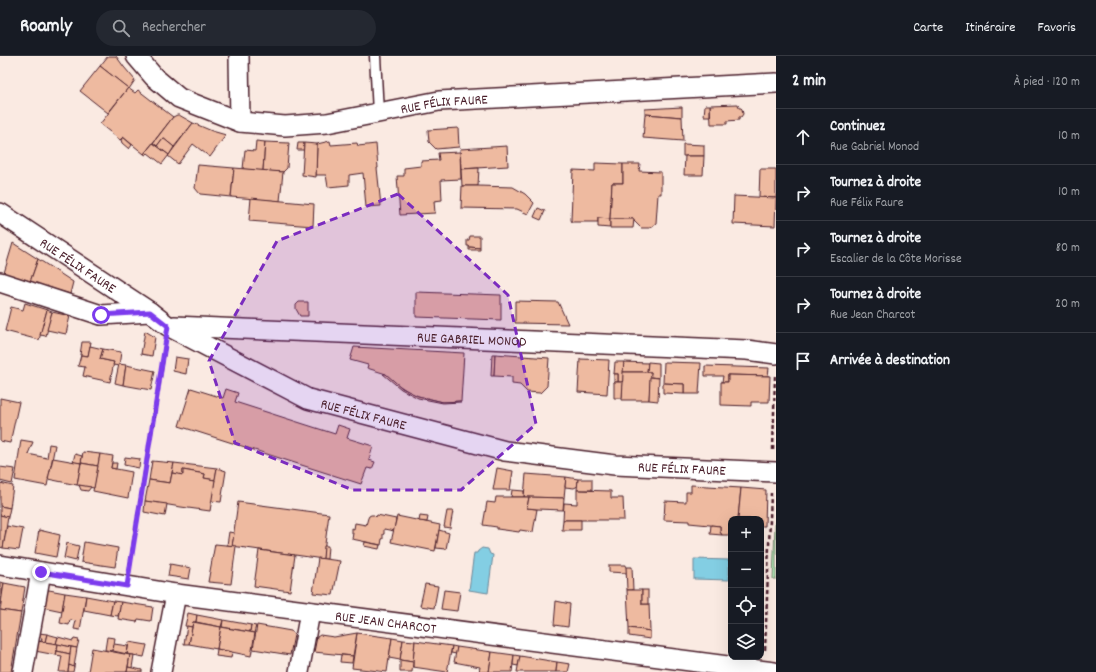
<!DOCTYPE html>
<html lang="fr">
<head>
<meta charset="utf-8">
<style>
	:root { --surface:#171b24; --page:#242831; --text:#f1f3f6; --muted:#9ea1a6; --line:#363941 }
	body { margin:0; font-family:Dekko,sans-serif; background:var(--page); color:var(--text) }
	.controls { position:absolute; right:12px; bottom:12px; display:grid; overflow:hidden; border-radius:8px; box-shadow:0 4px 16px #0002 }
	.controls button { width:36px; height:36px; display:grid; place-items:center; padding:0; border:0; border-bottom:1px solid var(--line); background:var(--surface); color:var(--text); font:20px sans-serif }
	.stop { position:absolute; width:12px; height:12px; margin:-9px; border:3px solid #7c3aed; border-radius:50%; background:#fff }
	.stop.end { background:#7c3aed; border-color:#fff; box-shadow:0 1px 4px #0008 }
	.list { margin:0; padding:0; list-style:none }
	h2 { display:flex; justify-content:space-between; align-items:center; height:52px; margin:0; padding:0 16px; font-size:17px }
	h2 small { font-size:13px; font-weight:400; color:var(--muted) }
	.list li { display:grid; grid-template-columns:26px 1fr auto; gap:12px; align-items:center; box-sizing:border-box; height:56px; padding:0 16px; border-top:1px solid var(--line) }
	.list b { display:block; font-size:15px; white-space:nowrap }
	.list p { margin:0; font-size:13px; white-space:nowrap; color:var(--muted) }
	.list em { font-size:13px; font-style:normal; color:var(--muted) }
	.icon { flex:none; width:22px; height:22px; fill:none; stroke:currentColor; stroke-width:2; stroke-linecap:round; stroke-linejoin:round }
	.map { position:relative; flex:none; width:776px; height:616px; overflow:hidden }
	header { display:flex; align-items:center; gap:24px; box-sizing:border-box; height:56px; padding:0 20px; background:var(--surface); border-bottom:1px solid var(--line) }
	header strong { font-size:19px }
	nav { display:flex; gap:22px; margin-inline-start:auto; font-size:14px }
	.search { width:280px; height:36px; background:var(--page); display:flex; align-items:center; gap:10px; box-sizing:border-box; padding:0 14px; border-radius:22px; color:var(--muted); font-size:15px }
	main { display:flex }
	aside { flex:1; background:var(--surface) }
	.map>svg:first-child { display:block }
	.green { fill:#adeeb7; stroke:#7c8671 }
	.water { fill:#83cee3; stroke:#6c8899 }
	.building { fill:#eebaa0; stroke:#4a1f2b }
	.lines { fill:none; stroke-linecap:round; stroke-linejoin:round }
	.lane-casing { stroke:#4a1f2b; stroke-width:13 }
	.street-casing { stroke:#4a1f2b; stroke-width:22 }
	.path { stroke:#4a1f2b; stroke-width:2.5; stroke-dasharray:4 3; stroke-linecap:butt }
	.lane { stroke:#fff; stroke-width:10 }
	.street { stroke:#fff; stroke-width:19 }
	.route { stroke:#7c3aed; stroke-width:5 }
	.marked { fill:#7b2cbf; fill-opacity:0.2; stroke:#7b2cbf; stroke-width:3; stroke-dasharray:8 5; stroke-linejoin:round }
	.labels { text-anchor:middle; stroke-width:3.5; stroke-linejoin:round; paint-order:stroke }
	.street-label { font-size:14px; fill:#4a1f2b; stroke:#fff }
</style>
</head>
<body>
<header>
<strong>Roamly</strong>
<div class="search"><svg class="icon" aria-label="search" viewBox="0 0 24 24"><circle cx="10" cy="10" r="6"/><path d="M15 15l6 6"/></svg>Rechercher</div>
<nav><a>Carte</a><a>Itinéraire</a><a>Favoris</a></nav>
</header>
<main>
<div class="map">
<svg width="776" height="616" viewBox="0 0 776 616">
	<rect width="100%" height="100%" fill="#faeae2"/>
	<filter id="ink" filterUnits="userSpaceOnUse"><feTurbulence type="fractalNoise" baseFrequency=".025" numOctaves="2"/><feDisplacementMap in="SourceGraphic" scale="8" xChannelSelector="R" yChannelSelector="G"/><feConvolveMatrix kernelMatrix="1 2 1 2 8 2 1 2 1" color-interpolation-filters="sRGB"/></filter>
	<g filter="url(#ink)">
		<polygon class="green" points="776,443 776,523 773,523"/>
		<g class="water">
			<polygon points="482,492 488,493 490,498 493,499 488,537 469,534 474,497 477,497 478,495"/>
			<polygon points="694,503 729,504 729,524 694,523"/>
		</g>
		<g class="building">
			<polygon points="108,0 116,0 124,11 135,24 129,33 100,10"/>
			<polygon points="100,10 128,32 108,57 80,35"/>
			<polygon points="128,32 135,37 138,34 173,61 144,98 123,81 120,84 100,68"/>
			<polygon points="738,48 739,52 741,52 742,53 743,58 741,61 739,61 739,64 727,65 727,68 711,68 710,49"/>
			<polygon points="705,49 710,49 710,60 704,60"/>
			<polygon points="682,51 682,61 645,58 645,53"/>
			<polygon points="645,58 682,61 683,85 643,82"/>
			<polygon points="177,59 179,59 193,67 174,91 163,82 157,90 153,87 173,61"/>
			<polygon points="193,67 212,75 226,79 210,101 193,88 178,108 168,100"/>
			<polygon points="458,72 459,91 436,93 429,86 428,74"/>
			<polygon points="123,81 132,89 129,93 122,87 121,84"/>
			<polygon points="163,82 174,91 169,99 157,90"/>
			<polygon points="256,85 265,86 263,115 243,113 245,94 255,95"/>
			<polygon points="330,85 331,89 357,87 358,90 376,88 378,112 377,112 381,150 366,151 363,117 349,119 349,129 328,131 326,119 316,119 317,88"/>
			<polygon points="265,86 289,87 287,112 283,116 263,115"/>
			<polygon points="153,87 169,99 162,108 148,97 146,99 144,98"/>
			<polygon points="298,87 304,87 304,94 297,94"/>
			<polygon points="304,87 317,88 316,121 302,119"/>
			<polygon points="683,88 704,89 704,100 683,100"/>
			<polygon points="507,90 508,110 461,113 460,93"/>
			<polygon points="460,96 461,123 441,124 442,144 434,145 435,157 400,159 397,120 404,120 404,112 421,110 421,105 439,104 438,97"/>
			<polygon points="685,100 704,100 703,119 684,119"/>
			<polygon points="595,107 623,108 623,127 612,127 610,163 598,162 598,166 572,166 571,164 573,114 595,115"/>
			<polygon points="623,108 640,108 639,115 661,116 661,138 658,138 656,167 650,172 641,172 634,165 634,163 610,163 612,127 623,127"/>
			<polygon points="198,109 234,112 231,141 200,138 195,132"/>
			<polygon points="234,112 283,116 280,145 231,141"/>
			<polygon points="479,112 478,130 462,130 461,113"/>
			<polygon points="760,113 776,113 776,142 759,141"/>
			<polygon points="462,130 478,130 513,131 525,138 534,147 528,158 517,153 461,152"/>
			<polygon points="734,140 776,142 775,170 733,168"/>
			<polygon points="251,142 314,148 313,170 249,165"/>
			<polygon points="538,152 545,155 541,164 534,161"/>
			<polygon points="598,162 610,163 610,172 598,171"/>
			<polygon points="610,163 634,163 633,172 610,172"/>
			<polygon points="470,180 480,180 480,192 469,191 469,190 467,190 467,184 469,184"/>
			<polygon points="13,187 38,203 30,226 4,217"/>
			<polygon points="469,191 480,192 480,194 469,194"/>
			<polygon points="38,203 73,226 70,238 30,226"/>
			<polygon points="416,236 501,239 501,264 416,261"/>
			<polygon points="515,245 558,246 568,268 515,267"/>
			<polygon points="299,246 308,246 308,260 300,260 296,253 296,249"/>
			<polygon points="25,247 47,254 39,284 5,275 11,251 23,254"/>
			<polygon points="47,254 52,256 46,280 40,279"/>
			<polygon points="52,256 70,260 66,278 47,274"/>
			<polygon points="145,275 155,281 152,300 141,298"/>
			<polygon points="82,286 91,286 88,300 80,299"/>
			<polygon points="90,290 103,293 100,303 114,306 110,326 83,320 85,311 78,310 81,299 88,300"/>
			<polygon points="354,291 464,297 461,345 443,346 435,344 418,340 409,336 394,326 386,318 367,312 368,309 350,304"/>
			<polygon points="103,293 121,296 119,310 113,309 114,306 100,303"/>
			<polygon points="492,298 495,298 494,320 491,320"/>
			<polygon points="495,298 549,302 547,330 540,337 527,336 520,329 512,328 512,321 494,320"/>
			<polygon points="175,301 188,303 186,318 173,315"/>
			<polygon points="580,303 609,304 607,338 578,336"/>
			<polygon points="615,306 624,306 623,326 618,326 618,318 614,318"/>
			<polygon points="624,306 648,307 647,316 623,316"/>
			<polygon points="648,306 659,307 659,322 650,321 651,316 647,316"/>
			<polygon points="664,306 701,307 699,338 684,338 684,328 663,327"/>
			<polygon points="119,308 126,309 123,329 115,327"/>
			<polygon points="126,309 155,315 151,334 123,329"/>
			<polygon points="705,310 769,312 768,320 728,319 728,326 722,326 723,320 705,320"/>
			<polygon points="623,316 651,316 649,344 622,344"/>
			<polygon points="383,318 386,318 402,332 418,340 443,346 461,345 461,346 443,347 418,342 401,333"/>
			<rect x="614" y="318" width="4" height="8"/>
			<polygon points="728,319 770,320 769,346 751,346 751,350 721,349 721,326 728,326"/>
			<polygon points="650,321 659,322 658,345 649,344"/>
			<polygon points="614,326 623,326 622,342 614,342"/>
			<polygon points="663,327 684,328 684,338 663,337"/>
			<polygon points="191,332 223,342 226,333 238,337 235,346 335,378 338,369 350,373 347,382 373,390 369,404 375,406 372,413 367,412 361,428 179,370"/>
			<polygon points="0,342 19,346 10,387 0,385"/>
			<polygon points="21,384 33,386 28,398 47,402 49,388 55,389 47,430 15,424"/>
			<polygon points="83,396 100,398 98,410 81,407"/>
			<polygon points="75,398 82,400 81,407 73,406"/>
			<polygon points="100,398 113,400 111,412 132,416 128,442 93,435"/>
			<polygon points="125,401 140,403 139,412 124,409"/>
			<polygon points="53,402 81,407 77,429 48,423"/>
			<polygon points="152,405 174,407 170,427 149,424"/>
			<polygon points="81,407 98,410 94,432 77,429"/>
			<polygon points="112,407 117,407 116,413 111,412"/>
			<polygon points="174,407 217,412 215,424 204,422 205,418 183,414 183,419 172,417"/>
			<polygon points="0,411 15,413 12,428 0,425"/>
			<polygon points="217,412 226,415 221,446 211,445"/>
			<polygon points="497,412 513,415 510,434 493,434"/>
			<polygon points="183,414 205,418 204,422 215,424 210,455 181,451 145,445 149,424 170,427 172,417 183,419"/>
			<polygon points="526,418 566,421 564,442 524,441"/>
			<polygon points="566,421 578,423 578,430 574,432 565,431"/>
			<polygon points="578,423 592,423 592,434 577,434"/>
			<polygon points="0,427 13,430 10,452 0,450"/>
			<polygon points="79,429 91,431 88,435 81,434"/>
			<polygon points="691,429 741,432 738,463 731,463 731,477 729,479 722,479 720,476 720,470 689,467 689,465 664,464 665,445 686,446 686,436 691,436"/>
			<polygon points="741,432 766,434 765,470 761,470 761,463 738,463"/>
			<polygon points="512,434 524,435 524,441 511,441"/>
			<polygon points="577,434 611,435 611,442 623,442 624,464 563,464 564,447 577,448"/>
			<polygon points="496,441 529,441 527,452 537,453 533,476 520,474 519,476 497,473 497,471 483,469 487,446 495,447"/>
			<polygon points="529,441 564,442 563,454 537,453 527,452"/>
			<polygon points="145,445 167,448 165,460 144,456"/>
			<polygon points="238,446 329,458 323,503 232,490"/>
			<polygon points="0,450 10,452 8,461 0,459"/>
			<polygon points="447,455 453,455 450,472 444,471"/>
			<polygon points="0,459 8,461 3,492 0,491"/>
			<polygon points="371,459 374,459 376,461 377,459 396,463 394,475 384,473 384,478 383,478 383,483 382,483 381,489 352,483 353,477 352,477 352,472 354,473 355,467 366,469 368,462 369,460"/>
			<polygon points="397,460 440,469 435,495 391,486"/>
			<polygon points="420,460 428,461 427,466 419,465"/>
			<polygon points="563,464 581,464 581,474 562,474"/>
			<polygon points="711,469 720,470 720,476 722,479 710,478"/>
			<polygon points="7,470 23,473 19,494 3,492"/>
			<polygon points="39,474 60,479 56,501 35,497"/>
			<polygon points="439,474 449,477 446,493 436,492"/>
			<polygon points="229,476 234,477 232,490 227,489"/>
			<polygon points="84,486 118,492 115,511 81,506"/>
			<polygon points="365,486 380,489 379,493 364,490"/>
			<polygon points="67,487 79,490 76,505 64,502"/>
			<polygon points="215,488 236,490 231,528 208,526"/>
			<polygon points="324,490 328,490 327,503 323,503"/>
			<polygon points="259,494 295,499 290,535 254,530"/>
			<polygon points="318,502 340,505 333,539 313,537"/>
			<polygon points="170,508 191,512 189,523 168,520"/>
			<polygon points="609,509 626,509 627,517 609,516"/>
			<polygon points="626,511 632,511 633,534 627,534"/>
			<polygon points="0,526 4,527 0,549"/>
			<polygon points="4,527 25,531 21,557 0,554"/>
			<polygon points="425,528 438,530 434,552 420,550"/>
			<polygon points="49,534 65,537 62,555 43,551 45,537"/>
			<polygon points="444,534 460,536 457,555 441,553"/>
			<polygon points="627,534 642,534 642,548 649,548 650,575 629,572"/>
			<rect x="642" y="534" width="6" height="14"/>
			<polygon points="65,537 86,540 80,574 74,573 76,565 70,564 69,569 60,567"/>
			<polygon points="86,540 113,545 110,559 84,554"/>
			<polygon points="113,545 121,546 118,560 110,559"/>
			<polygon points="556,545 570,548 568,571 554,569"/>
			<polygon points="121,546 153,551 151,565 138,563 137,566 118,563"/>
			<polygon points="0,554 21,557 11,616 0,616"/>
			<polygon points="188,557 197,559 196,566 193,566 192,571 185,570"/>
			<polygon points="197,559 223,564 221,571 196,566"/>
			<polygon points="223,564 251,569 250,576 222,571"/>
			<polygon points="193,566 221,571 217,593 189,588"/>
			<polygon points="251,569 256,570 254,577 250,576"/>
			<polygon points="257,569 291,575 294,579 290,599 253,593"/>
			<polygon points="187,570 192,571 189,588 184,588"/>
			<polygon points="221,571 255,577 251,600 217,593"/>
			<polygon points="629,572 650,575 650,583 629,580"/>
			<polygon points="39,577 47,578 45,586 41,585 42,582 38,581"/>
			<polygon points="357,577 392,582 387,616 352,612"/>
			<polygon points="357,577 353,600 314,596 317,581 320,579 334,581"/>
			<polygon points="47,578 58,581 56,588 45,586"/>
			<polygon points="58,581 73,585 74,583 79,584 77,592 56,588"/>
			<polygon points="107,581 115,582 113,595 105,594"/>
			<polygon points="392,582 403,584 400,604 389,602"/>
			<polygon points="403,584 415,585 413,606 400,604"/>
			<polygon points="37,585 58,588 56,599 35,595"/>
			<polygon points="415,585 452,590 447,616 413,611 413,606"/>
			<polygon points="129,586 147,589 144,601 127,598"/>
			<polygon points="58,588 71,591 70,598 57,595"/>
			<polygon points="114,588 128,590 127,598 113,595"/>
			<polygon points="452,590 457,591 456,598 451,597"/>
			<polygon points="71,591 77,592 74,611 68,609"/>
			<polygon points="457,591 492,596 489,616 479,616 480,611 454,606"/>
			<polygon points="92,592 130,599 127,616 88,616"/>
			<polygon points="217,593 232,596 231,602 216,600"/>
			<polygon points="57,595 70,598 68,616 59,616 62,600 56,599"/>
			<polygon points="492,596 514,599 512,616 489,616"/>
			<polygon points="130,599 134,599 132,612 128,611"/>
			<polygon points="341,599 353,600 352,607 340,606"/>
			<polygon points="514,599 520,600 518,610 513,609"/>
			<polygon points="520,600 557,606 556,616 517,616"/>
			<polygon points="400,604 413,606 412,616 400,616"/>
			<polygon points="557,606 570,608 568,616 556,616"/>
			<polygon points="69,609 74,611 73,616 68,616"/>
			<polygon points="128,611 142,614 142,616 127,616"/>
		</g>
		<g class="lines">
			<defs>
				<polyline id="lane" points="375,0 378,57"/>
				<g id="street">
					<path id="s1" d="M136,0L154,21L179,42L240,66L285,70L327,67L439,45L776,27"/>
					<polyline points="239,0 240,66"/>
					<path id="s2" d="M0,157L150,256L168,270L308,343L505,395L615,409L776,416"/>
					<polyline points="0,226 101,259 150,256"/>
					<path id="s3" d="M174,270L747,294L776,298"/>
					<path id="s4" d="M0,509L176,538L774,616"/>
					<polyline points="23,616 41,516"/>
					<polyline points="161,616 176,538"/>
					<polyline points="299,616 310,556"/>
				</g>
			</defs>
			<use href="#lane" class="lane-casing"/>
			<use href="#street" class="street-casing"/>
			<g class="path">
				<polyline points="773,394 775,319"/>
				<polyline points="130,509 165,291"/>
				<polyline points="765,594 771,437"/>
			</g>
			<use href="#lane" class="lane"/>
			<use href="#street" class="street"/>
		</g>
	</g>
	<g class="lines" filter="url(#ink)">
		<polyline class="route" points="41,516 127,530 168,270 150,256 101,259"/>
	</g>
	<path class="marked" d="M398,138L508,239L536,368L461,434H353L235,387L209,305L277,185Z"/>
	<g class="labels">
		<g class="street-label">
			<text dy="5" stroke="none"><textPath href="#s1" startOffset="332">RUE FÉLIX FAURE</textPath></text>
			<text dy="5" stroke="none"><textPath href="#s2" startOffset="94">RUE FÉLIX FAURE</textPath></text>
			<text dy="5" stroke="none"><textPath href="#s3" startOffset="298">RUE GABRIEL MONOD</textPath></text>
			<text dy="5" stroke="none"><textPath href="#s2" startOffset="418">RUE FÉLIX FAURE</textPath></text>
			<text dy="5" stroke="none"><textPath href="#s2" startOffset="742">RUE FÉLIX FAURE</textPath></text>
			<text dy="5" stroke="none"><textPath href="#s4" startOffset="390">RUE JEAN CHARCOT</textPath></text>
		</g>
	</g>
</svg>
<div class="controls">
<button>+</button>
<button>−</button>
<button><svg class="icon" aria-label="locate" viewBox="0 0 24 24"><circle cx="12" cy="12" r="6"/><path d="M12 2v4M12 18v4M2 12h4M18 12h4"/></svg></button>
<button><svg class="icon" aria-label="layers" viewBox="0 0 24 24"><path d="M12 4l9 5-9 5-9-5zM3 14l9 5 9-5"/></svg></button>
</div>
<div class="stop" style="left:101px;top:259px"></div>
<div class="stop end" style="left:41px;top:516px"></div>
</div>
<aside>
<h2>2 min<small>À pied · 120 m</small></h2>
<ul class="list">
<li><svg class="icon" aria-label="ahead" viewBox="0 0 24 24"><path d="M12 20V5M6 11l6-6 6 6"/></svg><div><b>Continuez</b><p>Rue Gabriel Monod</p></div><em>10 m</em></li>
<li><svg class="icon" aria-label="right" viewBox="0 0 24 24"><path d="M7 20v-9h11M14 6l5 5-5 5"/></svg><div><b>Tournez à droite</b><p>Rue Félix Faure</p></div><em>10 m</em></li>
<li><svg class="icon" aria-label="right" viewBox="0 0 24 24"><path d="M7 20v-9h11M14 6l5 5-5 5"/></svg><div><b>Tournez à droite</b><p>Escalier de la Côte Morisse</p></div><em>80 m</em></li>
<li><svg class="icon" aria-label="right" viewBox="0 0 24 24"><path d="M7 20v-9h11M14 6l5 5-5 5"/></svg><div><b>Tournez à droite</b><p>Rue Jean Charcot</p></div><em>20 m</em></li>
<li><svg class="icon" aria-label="arrive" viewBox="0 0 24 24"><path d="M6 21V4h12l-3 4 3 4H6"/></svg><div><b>Arrivée à destination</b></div></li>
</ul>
</aside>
</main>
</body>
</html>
